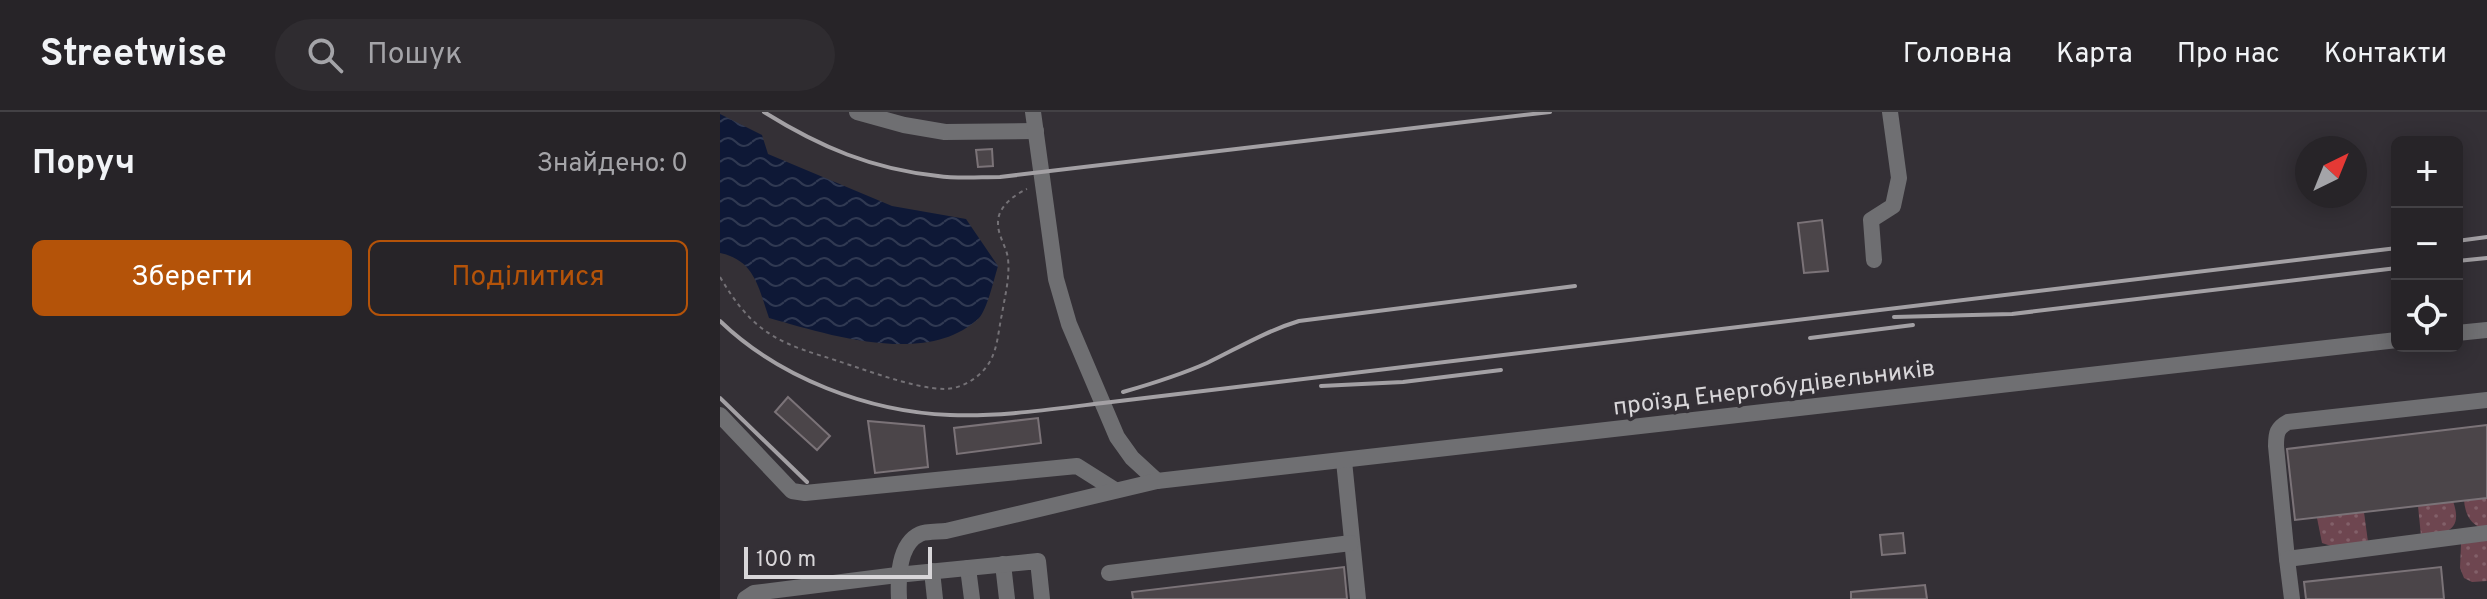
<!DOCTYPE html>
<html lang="uk">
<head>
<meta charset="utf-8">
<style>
	:root { --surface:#272428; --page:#2f2c30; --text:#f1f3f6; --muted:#a4a4a8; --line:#434145; --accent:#b45309 }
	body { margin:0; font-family:Overpass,sans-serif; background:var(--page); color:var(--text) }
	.controls { position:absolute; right:24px; top:24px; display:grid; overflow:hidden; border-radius:12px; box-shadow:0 4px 20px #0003 }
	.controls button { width:72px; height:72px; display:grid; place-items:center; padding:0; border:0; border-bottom:2px solid var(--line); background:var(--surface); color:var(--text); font:40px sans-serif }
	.compass { position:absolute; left:1575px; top:24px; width:72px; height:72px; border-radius:50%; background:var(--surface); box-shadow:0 4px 20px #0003; rotate:43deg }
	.scale { position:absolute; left:24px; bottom:20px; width:188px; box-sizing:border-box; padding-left:8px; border:4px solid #d8d6d9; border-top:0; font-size:22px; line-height:28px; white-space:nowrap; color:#d8d6d9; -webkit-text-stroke:6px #343036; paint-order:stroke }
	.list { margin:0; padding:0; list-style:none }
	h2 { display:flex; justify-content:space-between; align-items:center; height:104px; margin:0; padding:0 32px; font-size:34px }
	h2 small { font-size:26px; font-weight:400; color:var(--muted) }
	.actions { display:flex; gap:16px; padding:24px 32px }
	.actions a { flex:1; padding:18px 0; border:2px solid var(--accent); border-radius:12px; text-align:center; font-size:28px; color:var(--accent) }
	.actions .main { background:var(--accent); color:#fff }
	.icon { flex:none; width:44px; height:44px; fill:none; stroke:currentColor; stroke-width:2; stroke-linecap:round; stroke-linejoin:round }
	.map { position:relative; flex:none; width:1767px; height:487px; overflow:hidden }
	header { display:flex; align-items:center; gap:48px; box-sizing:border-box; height:112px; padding:0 40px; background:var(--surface); border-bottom:2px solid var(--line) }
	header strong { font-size:38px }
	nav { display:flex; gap:44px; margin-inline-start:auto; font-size:28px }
	.search { width:560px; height:72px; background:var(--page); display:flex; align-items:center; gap:20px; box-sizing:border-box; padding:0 28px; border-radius:44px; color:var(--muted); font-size:30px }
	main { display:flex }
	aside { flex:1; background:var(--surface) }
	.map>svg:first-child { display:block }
	.grass { fill:url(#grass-dots) }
	.water { fill:url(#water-waves) }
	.building { fill:#4b4549; stroke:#7b7378; stroke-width:2 }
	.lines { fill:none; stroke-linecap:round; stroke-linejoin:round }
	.path { stroke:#747176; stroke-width:2; stroke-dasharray:4 4; stroke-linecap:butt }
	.minor { stroke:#6f6f72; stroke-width:16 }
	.rail { stroke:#a3a0a4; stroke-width:4 }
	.labels { text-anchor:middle; stroke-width:7; stroke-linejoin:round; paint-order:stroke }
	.street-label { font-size:24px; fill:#d8d6d9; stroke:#343036 }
</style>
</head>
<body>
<header>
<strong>Streetwise</strong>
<div class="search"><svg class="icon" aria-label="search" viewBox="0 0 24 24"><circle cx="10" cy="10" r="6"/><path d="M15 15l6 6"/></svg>Пошук</div>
<nav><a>Головна</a><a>Карта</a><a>Про нас</a><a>Контакти</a></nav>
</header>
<main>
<aside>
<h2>Поруч<small>Знайдено: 0</small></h2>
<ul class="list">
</ul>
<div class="actions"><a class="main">Зберегти</a><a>Поділитися</a></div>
</aside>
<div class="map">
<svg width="1767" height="487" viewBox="0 0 1767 487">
	<defs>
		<pattern id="grass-dots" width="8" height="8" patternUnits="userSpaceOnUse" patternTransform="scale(2)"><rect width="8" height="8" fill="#6e4650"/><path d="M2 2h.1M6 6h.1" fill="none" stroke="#826069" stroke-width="1.8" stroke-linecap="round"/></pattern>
		<pattern id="water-waves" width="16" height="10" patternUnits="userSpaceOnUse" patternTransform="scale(2)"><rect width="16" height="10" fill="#0e1836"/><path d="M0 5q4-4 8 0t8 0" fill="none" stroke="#303952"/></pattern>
	</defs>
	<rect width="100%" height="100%" fill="#343036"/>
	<g class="grass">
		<path d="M1767,385V416C1751,416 1745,402 1744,388Z"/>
		<path d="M1733,389C1744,421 1724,421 1701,424L1698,394Z"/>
		<polygon points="1644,400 1648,430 1611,434 1602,431 1597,406"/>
		<polygon points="1767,428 1767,469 1752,470 1744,466 1740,456 1741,432"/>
	</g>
	<path class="water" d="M0,2L42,23L48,42L172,94L246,107L278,154C274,167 267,198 259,206C208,255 109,223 49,206C39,177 35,148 0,141Z"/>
	<g class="building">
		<polygon points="272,37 273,54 258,55 256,38"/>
		<polygon points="1102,108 1108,159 1084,161 1078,111"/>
		<polygon points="68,285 110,324 97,338 55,300"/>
		<polygon points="318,306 321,331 237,342 234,316"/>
		<polygon points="148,309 204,314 208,355 155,361"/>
		<polygon points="1767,313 1767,386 1575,408 1567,337"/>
		<polygon points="1183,421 1185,441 1162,443 1160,423"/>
		<polygon points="624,455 627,487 413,487 412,480"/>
		<polygon points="1721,455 1724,487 1586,487 1584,470"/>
		<polygon points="1205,473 1207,487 1131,487 1131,480"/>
	</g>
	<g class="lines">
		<path class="path" d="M0,165C28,212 49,228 102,244C136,254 192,277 226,277C245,276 266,262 273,243C278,231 279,215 282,202C285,183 290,166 288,147C287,136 278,124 278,112C277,95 294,83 307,77"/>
		<g class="minor">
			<polyline points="137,0 184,13 225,20 316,19"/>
			<polyline points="313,0 336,167 349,212 397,325 412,346 437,369"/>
			<polyline points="1154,148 1151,108 1173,94 1179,66 1170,0"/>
			<polyline points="1737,221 1767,218"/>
			<polyline points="0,303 72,379 85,381 357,354 395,378"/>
			<polyline points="624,349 638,487"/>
			<path d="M1567,447L1556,334C1556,321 1557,316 1568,310L1767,288"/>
			<polyline points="283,452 287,487"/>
			<polyline points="248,456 252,487"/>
			<polyline points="212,459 215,487"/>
			<polyline points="389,461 631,431"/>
			<polyline points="25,487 34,481 177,463 318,449 322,487"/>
			<path d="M179,487C178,467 178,432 200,422C207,419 218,420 226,419L437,369L1677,228"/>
			<polyline points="1572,487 1567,447 1767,421"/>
		</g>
		<g class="rail">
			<path d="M44,0C100,35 152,57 218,64C238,67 259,65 280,65L830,0"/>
			<polyline points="1737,129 1767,125"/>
			<polyline points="1737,149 1767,146"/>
			<polyline points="1174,205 1292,202 1677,156"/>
			<path d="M0,209C59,266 149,300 230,303C281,305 332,297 383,291L1677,136"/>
			<polyline points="1090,226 1193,213"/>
			<polyline points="601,274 683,270 781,258"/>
			<path d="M403,280C431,272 460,263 487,251C518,236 546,219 579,209L855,174"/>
			<polyline points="0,286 87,370"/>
		</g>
	</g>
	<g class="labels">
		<g class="street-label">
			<text transform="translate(1054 275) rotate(-7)" y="8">проїзд Енергобудівельників</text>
		</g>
	</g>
</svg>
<div class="controls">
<button>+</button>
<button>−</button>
<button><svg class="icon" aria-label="locate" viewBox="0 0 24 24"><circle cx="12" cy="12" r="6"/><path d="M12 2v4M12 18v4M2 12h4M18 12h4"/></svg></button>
</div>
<svg class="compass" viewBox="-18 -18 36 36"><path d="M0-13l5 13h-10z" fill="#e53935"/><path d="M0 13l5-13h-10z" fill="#a4a4a8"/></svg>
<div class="scale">100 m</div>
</div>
</main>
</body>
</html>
